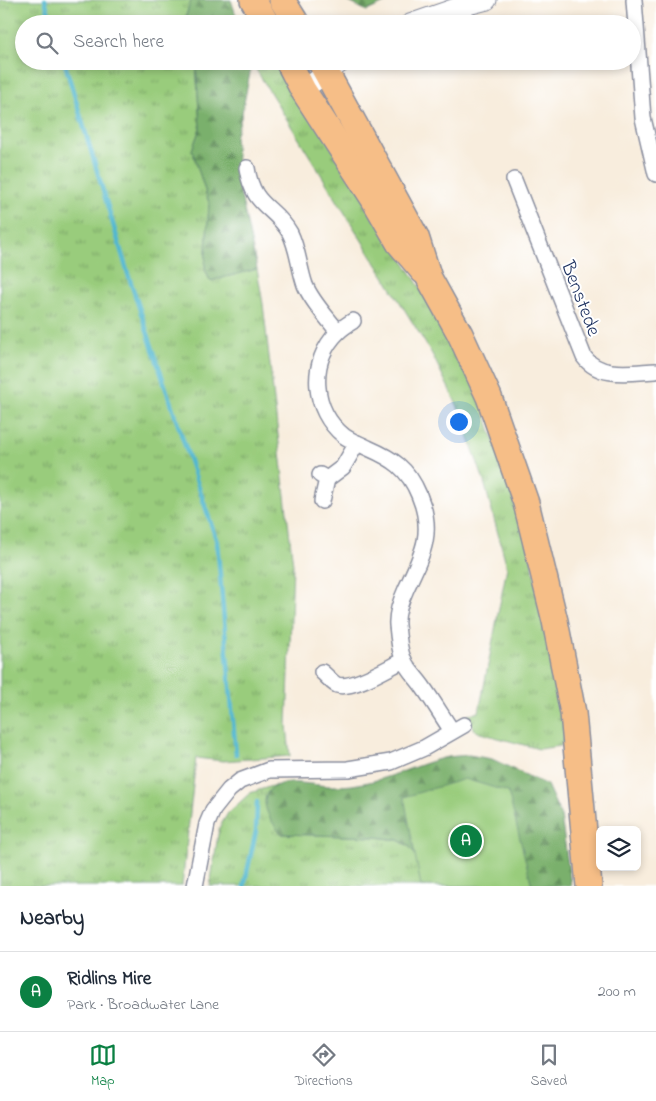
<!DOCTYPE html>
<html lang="en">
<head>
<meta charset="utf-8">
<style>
	:root { --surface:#fff; --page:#f2f2f3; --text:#1f2937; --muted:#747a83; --line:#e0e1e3; --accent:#0b8043 }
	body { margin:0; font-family:"Indie Flower",sans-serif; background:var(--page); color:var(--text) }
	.controls { position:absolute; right:15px; bottom:15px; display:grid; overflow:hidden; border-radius:8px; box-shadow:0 2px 8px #0003 }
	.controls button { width:45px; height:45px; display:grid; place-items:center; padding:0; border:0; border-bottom:1px solid var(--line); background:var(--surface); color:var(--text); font:25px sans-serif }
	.you { position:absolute; left:458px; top:421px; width:18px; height:18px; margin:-12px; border:4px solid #fff; border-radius:50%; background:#1a73e8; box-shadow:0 0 0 8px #1a73e833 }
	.badge { display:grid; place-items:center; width:32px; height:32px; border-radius:50%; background:var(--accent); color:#fff; font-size:16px; font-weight:700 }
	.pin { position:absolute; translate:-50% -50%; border:2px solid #fff; box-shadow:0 1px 5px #0006 }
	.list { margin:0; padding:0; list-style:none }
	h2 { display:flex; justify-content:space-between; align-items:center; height:65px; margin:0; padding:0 20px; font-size:21px }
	h2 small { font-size:16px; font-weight:400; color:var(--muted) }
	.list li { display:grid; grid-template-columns:32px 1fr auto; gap:15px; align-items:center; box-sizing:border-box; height:80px; padding:0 20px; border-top:1px solid var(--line) }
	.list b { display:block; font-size:19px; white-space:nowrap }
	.list p { margin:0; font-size:16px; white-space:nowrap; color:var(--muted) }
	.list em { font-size:16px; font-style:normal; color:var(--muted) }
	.icon { flex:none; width:28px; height:28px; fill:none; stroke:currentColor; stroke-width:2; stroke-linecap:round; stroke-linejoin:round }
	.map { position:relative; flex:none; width:656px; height:886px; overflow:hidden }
	.search { position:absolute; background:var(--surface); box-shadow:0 2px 8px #0003; left:15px; right:15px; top:15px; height:55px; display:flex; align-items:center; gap:12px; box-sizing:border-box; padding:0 18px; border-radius:28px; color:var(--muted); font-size:19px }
	.sheet { height:145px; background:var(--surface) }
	nav { display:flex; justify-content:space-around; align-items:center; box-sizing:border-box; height:70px; border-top:1px solid var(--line); background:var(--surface); font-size:14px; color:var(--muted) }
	nav a { display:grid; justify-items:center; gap:2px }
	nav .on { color:var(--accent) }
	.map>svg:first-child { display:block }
	.grass { fill:url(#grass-tufts); stroke:#5a7e6d }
	.forest { fill:url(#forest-firs); stroke:#4a7065 }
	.park { fill:#99cc7c; stroke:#5a7e6d }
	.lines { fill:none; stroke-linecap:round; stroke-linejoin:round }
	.stream { stroke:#51b7d0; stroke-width:4.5 }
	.minor-casing { stroke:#8a8e9e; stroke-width:18 }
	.tertiary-casing { stroke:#8a8e9e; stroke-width:21 }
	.trunk-casing { stroke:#8a8e9e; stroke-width:28 }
	.minor { stroke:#fff; stroke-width:15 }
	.tertiary { stroke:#fff; stroke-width:19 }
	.trunk { stroke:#f6be87; stroke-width:25 }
	.labels { text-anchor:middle; stroke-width:4; stroke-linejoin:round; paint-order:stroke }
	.street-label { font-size:20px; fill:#1b2f5e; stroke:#fff }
</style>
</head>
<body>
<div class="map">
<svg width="656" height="886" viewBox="0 0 656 886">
	<defs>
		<pattern id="grass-tufts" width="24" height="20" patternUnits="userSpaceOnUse" patternTransform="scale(1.25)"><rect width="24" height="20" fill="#99cc7c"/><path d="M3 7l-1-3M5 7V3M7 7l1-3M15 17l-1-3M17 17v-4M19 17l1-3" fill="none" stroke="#7ca669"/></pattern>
		<pattern id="forest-firs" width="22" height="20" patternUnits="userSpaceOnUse" patternTransform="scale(1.25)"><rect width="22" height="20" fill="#7ab06c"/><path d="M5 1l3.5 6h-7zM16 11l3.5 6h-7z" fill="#63905c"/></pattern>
	</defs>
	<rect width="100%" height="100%" fill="#fff"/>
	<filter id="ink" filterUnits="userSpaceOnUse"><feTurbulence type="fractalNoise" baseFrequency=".02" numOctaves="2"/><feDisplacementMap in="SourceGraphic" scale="10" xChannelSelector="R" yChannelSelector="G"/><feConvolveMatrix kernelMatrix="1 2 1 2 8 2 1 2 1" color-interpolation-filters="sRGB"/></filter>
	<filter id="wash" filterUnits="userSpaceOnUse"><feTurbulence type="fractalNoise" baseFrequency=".0096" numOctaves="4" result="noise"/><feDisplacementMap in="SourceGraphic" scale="20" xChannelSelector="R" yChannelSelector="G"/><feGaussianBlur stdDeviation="1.12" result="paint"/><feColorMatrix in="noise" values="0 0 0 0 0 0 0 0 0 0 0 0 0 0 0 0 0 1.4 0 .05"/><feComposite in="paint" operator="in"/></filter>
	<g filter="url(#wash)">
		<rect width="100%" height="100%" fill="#f8eddd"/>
		<g class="grass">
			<polygon points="0,0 191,0 185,19 186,24 24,24 24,61 196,61 200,128 192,150 209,203 205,269 210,281 257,269 263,304 293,565 287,725 290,756 223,761 196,758 182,886 0,886"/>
			<polygon points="254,61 281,61 427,299 479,395 528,544 568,739 561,746 539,749 480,733 475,730 468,715 479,712 507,567 483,478 457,405 432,354 252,63"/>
			<polygon points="275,785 267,793 282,834 376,837 398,840 410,847 424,866 427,886 210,886 219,828 228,813 250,793"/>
		</g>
		<g class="forest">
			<polygon points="191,0 231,0 239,24 186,24 185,19"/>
			<polygon points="345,0 389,0 389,1 367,11"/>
			<polygon points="196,61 251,61 252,63 241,118 235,137 240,191 257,269 210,281 205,269 209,203 192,150 200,128"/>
			<path d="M469,755L492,759L547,785L561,816L571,886H428L424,866L410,847L398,840L376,837L282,834C271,823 254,797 275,786C288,779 314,785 328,786C337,786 349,786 358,784C387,780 415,765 443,758C451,756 461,756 469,755Z"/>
		</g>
		<polygon class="park" points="465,779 508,792 532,886 421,886 404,797"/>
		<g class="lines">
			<g class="stream">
				<polyline points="45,0 52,24"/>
				<polyline points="64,61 128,274 217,542 236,754"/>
				<polyline points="244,886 256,831 257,802"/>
			</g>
		</g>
	</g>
	<g filter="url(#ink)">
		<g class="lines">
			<defs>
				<g id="minor">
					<polyline points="634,0 643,118 656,174"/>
					<path d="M247,168C253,208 274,205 290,233C298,249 299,268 305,285C312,302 327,317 338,332"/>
					<path d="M514,180L584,357C600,379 632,372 656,371"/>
					<path d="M353,321C348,324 342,328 338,332C308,362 312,410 344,436C351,441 360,444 368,448C393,459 408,468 419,495C435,533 422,555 406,589C401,600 396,613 397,625C398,636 399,648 403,659C407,669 417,678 423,687C433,701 442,716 452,731"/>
					<polyline points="320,475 327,479 322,501"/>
					<polyline points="327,479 343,467 357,443"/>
					<path d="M322,672C327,676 332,683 337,685C353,690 389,667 404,660"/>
					<polyline points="195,886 207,824 213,810 229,790 240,781 269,770 348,769 391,762 424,748 464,725"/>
				</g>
				<g id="tertiary">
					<polyline points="410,24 456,8 487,0"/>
					<polyline points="303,90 343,61"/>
				</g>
				<g id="trunk">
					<polyline points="253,0 267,24"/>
					<polyline points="282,0 297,24"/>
					<polyline points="288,61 303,90 373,198 399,243 423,271"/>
					<polyline points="320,61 416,237 429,278 460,334 489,397 526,503 555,621 573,713 589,886"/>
				</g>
			</defs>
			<use href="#minor" class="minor-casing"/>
			<use href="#tertiary" class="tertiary-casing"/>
			<use href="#trunk" class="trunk-casing"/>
			<use href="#minor" class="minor"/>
			<use href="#tertiary" class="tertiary"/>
			<use href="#trunk" class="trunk"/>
		</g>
	</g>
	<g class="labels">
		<g class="street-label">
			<text transform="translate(582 298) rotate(69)" y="7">Benstede</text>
		</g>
	</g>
</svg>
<div class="controls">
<button><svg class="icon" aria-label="layers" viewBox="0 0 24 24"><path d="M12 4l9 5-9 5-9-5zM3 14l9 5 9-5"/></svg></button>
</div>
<div class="you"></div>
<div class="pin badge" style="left:466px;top:841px">A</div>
<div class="search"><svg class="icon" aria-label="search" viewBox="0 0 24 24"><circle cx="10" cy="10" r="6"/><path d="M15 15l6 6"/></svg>Search here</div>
</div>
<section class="sheet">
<h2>Nearby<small></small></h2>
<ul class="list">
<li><span class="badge">A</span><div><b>Ridlins Mire</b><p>Park · Broadwater Lane</p></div><em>200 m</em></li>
</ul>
</section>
<nav>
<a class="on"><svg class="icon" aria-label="map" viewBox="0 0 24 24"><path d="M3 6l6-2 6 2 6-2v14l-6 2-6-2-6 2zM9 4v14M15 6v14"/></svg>Map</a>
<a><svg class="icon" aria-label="directions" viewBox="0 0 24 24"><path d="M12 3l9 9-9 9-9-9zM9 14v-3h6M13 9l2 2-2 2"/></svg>Directions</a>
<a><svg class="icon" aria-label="saved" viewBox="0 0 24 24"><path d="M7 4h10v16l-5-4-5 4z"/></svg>Saved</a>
</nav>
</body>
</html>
